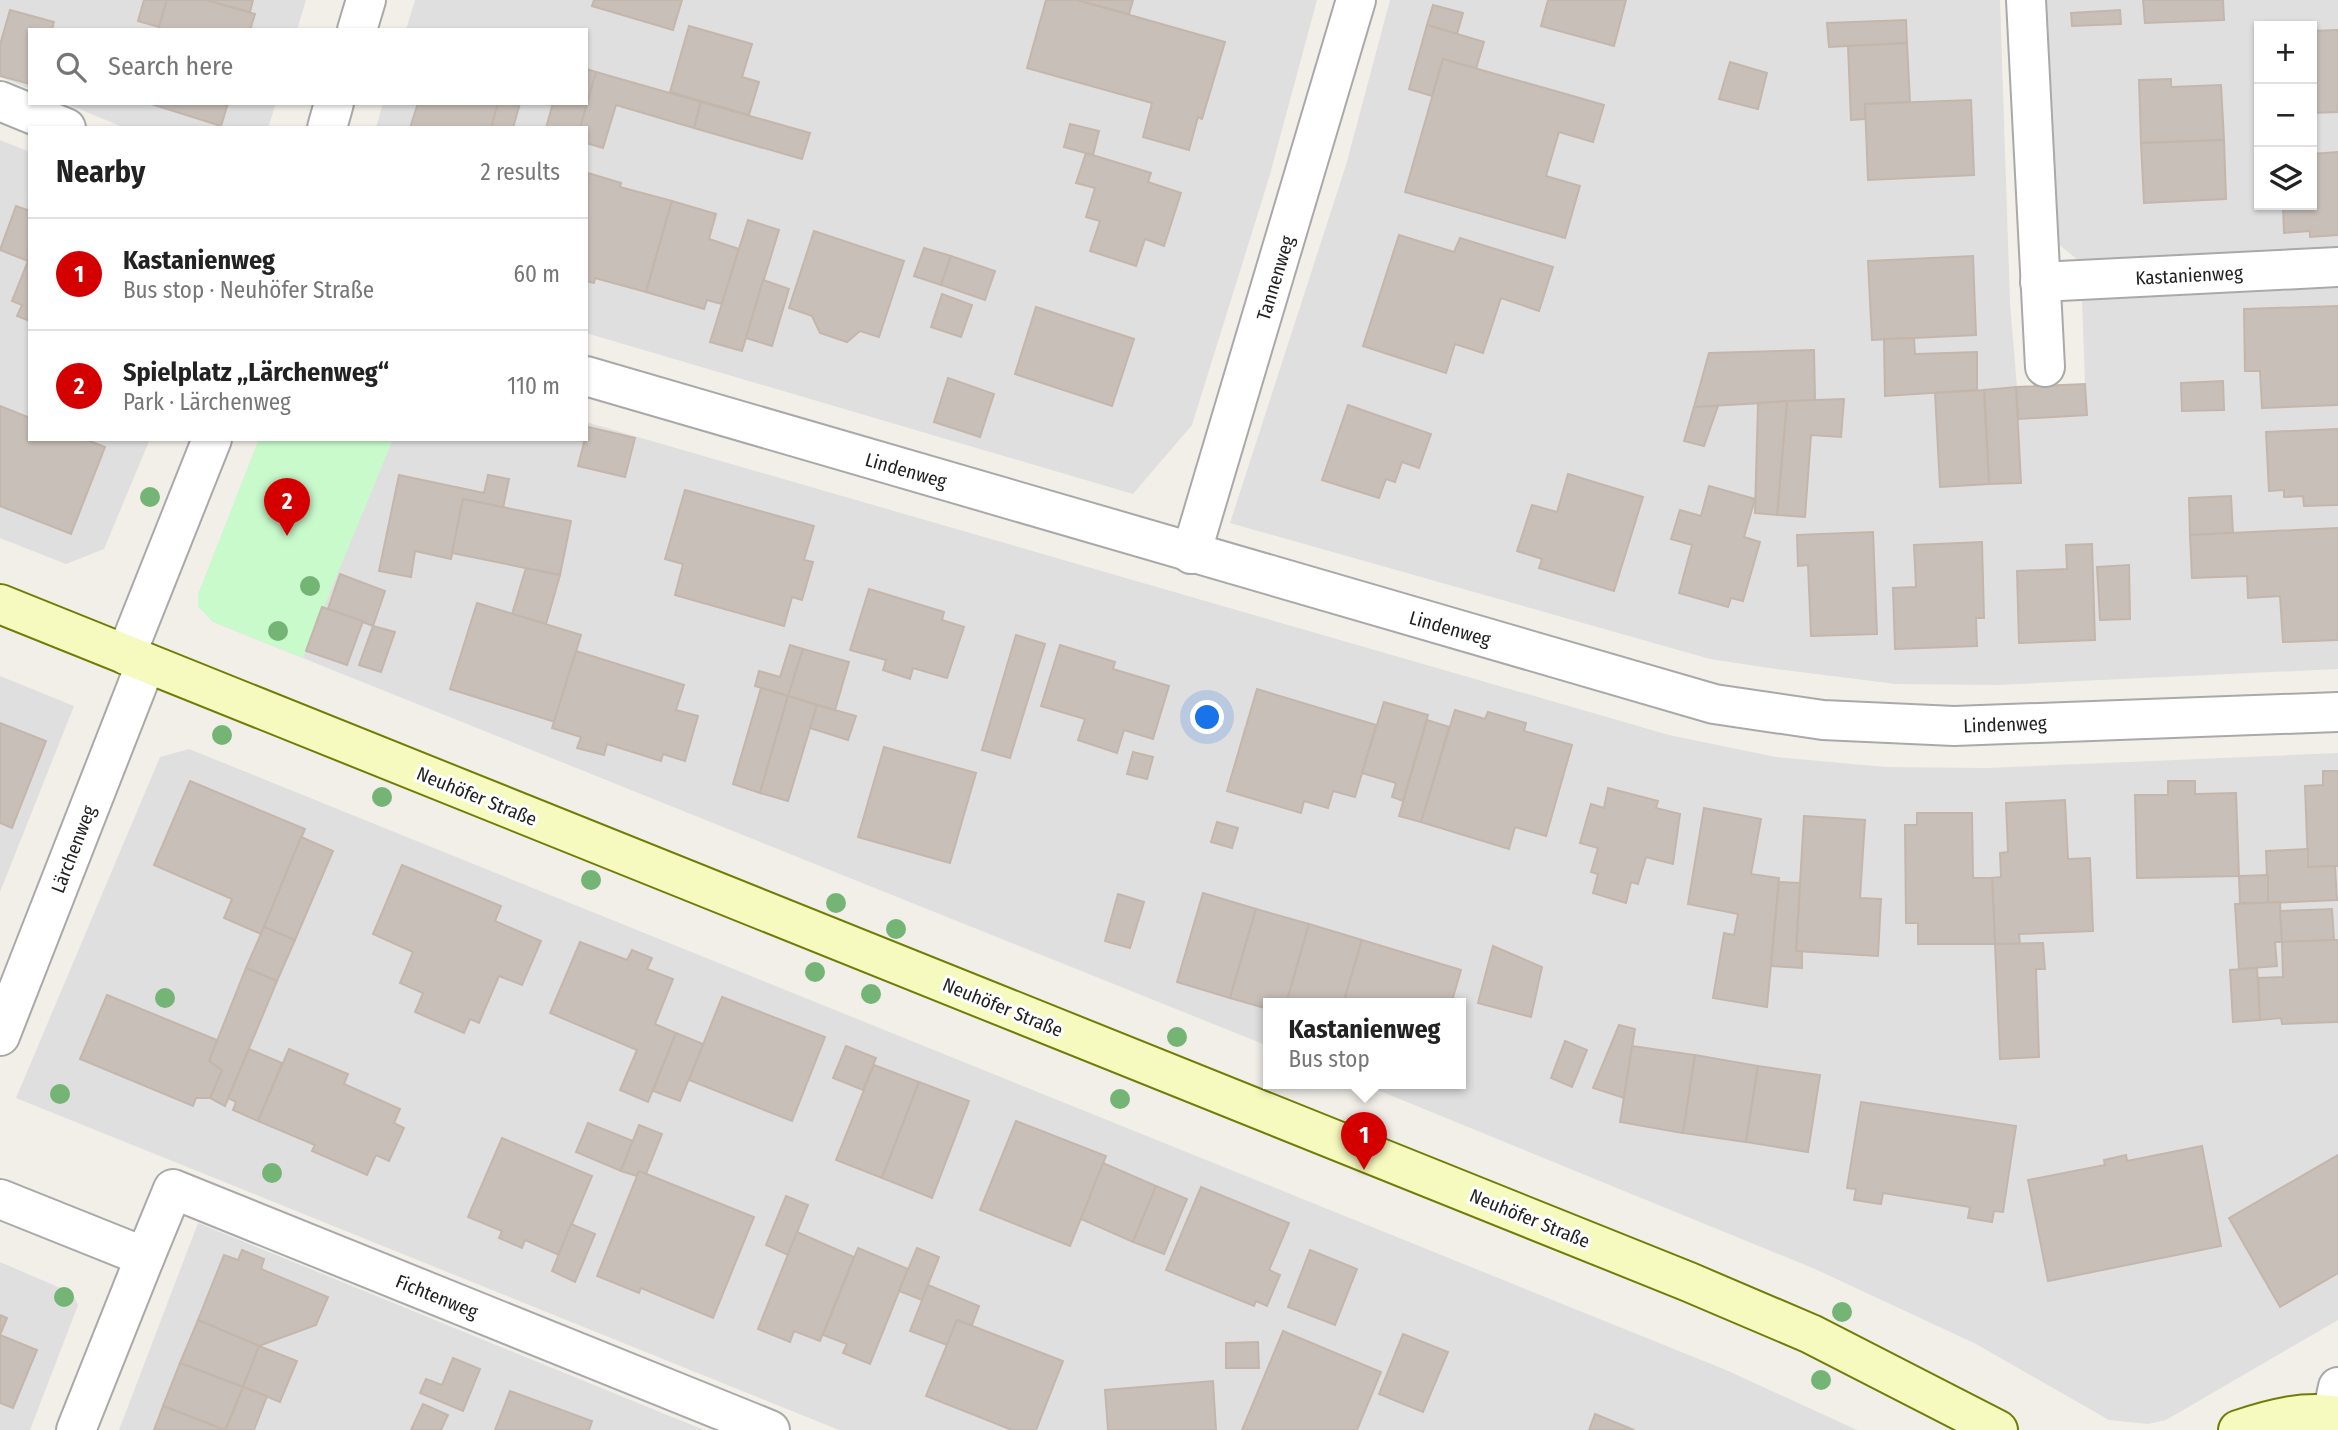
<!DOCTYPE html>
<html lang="en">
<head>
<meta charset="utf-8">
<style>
	:root { --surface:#fff; --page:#f2f2f2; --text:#222; --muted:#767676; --line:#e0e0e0; --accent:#d40000 }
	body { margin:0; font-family:"Fira Sans Condensed",sans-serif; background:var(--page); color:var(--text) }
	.controls { position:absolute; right:21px; top:21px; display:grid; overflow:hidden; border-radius:0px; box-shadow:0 2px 5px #0004 }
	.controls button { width:63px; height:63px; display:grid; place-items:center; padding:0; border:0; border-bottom:2px solid var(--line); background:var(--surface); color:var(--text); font:35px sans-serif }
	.you { position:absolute; left:1208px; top:718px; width:24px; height:24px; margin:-18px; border:5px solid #fff; border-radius:50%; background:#1a73e8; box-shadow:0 0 0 10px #1a73e833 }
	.badge { display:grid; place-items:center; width:46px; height:46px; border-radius:50%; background:var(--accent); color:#fff; font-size:23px; font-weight:700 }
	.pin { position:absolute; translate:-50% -58px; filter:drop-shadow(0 2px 4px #0008) }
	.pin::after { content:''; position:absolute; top:37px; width:24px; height:21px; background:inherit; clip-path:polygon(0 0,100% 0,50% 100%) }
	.popup { position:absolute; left:1263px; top:998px; width:203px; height:91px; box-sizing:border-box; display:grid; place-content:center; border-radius:0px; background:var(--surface); filter:drop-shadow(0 2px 5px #0005); font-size:23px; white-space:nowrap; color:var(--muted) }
	.popup b { font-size:26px; color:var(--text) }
	.popup::after { content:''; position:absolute; left:50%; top:100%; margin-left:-14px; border:14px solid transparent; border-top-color:var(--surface) }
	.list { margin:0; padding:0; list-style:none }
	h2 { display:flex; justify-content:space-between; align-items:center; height:91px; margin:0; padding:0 28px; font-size:30px }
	h2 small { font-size:23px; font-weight:400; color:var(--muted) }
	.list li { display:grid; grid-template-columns:46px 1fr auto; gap:21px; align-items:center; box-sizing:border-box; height:112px; padding:0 28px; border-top:2px solid var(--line) }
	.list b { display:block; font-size:26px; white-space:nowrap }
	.list p { margin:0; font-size:23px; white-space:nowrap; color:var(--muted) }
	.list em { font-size:23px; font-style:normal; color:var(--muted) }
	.icon { flex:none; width:38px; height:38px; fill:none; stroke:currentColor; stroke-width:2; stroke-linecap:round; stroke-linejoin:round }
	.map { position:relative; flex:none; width:2338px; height:1430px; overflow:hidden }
	.search { position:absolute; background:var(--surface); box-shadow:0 2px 5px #0004; left:28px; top:28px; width:560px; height:77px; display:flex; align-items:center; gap:18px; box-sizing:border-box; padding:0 24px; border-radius:0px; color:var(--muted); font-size:26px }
	.panel { position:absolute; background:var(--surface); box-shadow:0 2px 5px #0004; left:28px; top:126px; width:560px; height:315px; border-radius:0px }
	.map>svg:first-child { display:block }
	.residential { fill:#e0dfdf; fill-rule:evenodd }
	.park { fill:#c8facc }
	.building { fill:#c7bfb8; stroke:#c4b6ab; stroke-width:2 }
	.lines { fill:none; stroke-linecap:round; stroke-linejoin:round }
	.street-casing { stroke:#a9a9a9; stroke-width:42 }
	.secondary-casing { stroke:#707d05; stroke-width:42 }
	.street { stroke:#fff; stroke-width:38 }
	.secondary { stroke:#f7fabf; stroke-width:38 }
	.tree { fill:#74b475 }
	.labels { text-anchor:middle; stroke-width:6; stroke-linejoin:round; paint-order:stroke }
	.street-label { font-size:19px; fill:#222; stroke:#fff }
</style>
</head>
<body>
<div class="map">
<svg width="2338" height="1430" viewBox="0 0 2338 1430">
	<rect width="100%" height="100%" fill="#f2efe9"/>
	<g class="residential">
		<polygon points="0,0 306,0 297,30 30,30 30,89 0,77"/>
		<polygon points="415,0 1317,0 1269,178 1192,425 1133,494 586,333 586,128 376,128 383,103 586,103 586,30 406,30"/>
		<polygon points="1390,0 2000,0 2010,303 2017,387 2085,384 2082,299 2338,288 2338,669 1997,685 1896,684 1776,669 1710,659 1230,523 1346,165"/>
		<path d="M2046,0H2338V253L2084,265L2057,243ZM2259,26H2312V205H2259Z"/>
		<polygon points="65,103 276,103 268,128 125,128"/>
		<polygon points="0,140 30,152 30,439 150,439 104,549 66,564 0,538"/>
		<polygon points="586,422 1669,735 1776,757 1886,767 1987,768 2338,753 2338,1320 2166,1420 2148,1424 2109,1420 1976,1344 1815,1269 1363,1084 1460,1084 1460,1004 1268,1004 1268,1046 213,622 198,606 198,595 259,439 586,439"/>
		<polygon points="0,676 74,706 0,892"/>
		<polygon points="189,749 1726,1370 1857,1430 839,1430 16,1098 160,757"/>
		<polygon points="198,1223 704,1430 119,1430"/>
		<polygon points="0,1262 72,1293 78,1305 30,1430 0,1430"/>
	</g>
	<polygon class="park" points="259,439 393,439 303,658 213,622 198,606 198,595"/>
	<g class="building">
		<polygon points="144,0 167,0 159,27 138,21"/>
		<polygon points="167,0 206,0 255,14 250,30 158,30"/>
		<polygon points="206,0 253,0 250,12"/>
		<polygon points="594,0 682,0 673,30 592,6"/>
		<polygon points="1046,0 1077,0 1225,42 1202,119 1198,117 1189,150 1143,137 1152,103 1027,68"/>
		<polygon points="1077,0 1133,0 1129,14"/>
		<polygon points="1548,0 1626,0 1614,46 1541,26"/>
		<polygon points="2143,0 2223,0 2224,20 2145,23"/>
		<polygon points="1433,5 1463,13 1457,34 1427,25"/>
		<polygon points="10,10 54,22 52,30 30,30 30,84 0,76 0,45"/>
		<polygon points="2120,10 2121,24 2072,26 2071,13"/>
		<polygon points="1906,20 1907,43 1829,47 1827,23"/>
		<polygon points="1427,25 1484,42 1476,69 1443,59 1432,96 1409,89"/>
		<polygon points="689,26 752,44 742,77 759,82 749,115 670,92"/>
		<polygon points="2338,30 2338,112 2312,113 2312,31"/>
		<polygon points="1907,43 1910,102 1865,104 1865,119 1851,120 1848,46"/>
		<polygon points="1443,59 1604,105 1593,142 1559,132 1546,176 1580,186 1565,238 1405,192"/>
		<polygon points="1730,62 1767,73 1758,109 1719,99"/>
		<polygon points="586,69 596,72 580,128 546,128 553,103 586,103"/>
		<polygon points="596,72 701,102 694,128 616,105 603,148 586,143 586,128 580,128"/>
		<polygon points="2171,79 2171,87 2221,85 2224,140 2141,143 2139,80"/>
		<polygon points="1971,100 1974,175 1868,180 1865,104"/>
		<polygon points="701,102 810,133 802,159 694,128"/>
		<polygon points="148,103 228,103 221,126"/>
		<polygon points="418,103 498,103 491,128 410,128"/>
		<polygon points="498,103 520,103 513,128 491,128"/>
		<polygon points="1070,124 1099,131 1093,155 1064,147"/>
		<polygon points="2224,140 2226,199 2144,203 2141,143"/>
		<polygon points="2338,152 2338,235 2310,237 2310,231 2284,233 2283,205 2312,205 2312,154"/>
		<polygon points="1086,153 1151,173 1148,182 1181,193 1164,246 1145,239 1136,266 1090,251 1100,221 1086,217 1095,188 1076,183"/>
		<polygon points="588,173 621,183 620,187 672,201 646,292 595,278 594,283 586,281"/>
		<polygon points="672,201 716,214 709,239 739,249 722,304 707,300 704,309 646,292"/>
		<polygon points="16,206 30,211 28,261 0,250"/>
		<polygon points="748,220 779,230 742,351 710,342"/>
		<polygon points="814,231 904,261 879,337 860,331 847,342 820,333 812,316 789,308"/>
		<polygon points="1399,235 1454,252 1460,238 1553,267 1539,311 1501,298 1483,353 1455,344 1446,373 1363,346"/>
		<polygon points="924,248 951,256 941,285 914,276"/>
		<polygon points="30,256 30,321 17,316 22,305 12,301"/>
		<polygon points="951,256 995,271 985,300 941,285"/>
		<polygon points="1973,256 1976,335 1872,340 1868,261"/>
		<polygon points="763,280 789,289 772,346 746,338"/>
		<polygon points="942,294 972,305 961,337 931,327"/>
		<polygon points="2338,306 2338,405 2262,408 2260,371 2245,371 2244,309"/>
		<polygon points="1036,307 1134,339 1112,406 1015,374"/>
		<polygon points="1914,338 1915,354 1977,352 1977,390 1885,396 1884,339"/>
		<polygon points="1814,350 1815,400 1694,407 1709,353"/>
		<polygon points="948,378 994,394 980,437 934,422"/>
		<polygon points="2223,381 2224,410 2182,411 2181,383"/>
		<polygon points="2085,384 2087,415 2018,419 2016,387"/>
		<polygon points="2016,387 2021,483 1989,484 1984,390"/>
		<polygon points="1984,390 1989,484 1940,487 1935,393"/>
		<polygon points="1844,399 1841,437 1811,435 1805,517 1777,515 1787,401"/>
		<polygon points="1787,401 1777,515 1755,513 1758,403"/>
		<polygon points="1348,405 1431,434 1419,468 1402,462 1395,482 1386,479 1379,498 1322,480"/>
		<polygon points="0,406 30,418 30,439 85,439 105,447 71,534 0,506"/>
		<polygon points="1718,406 1704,446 1684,441 1694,407"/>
		<polygon points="588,427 635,438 625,477 578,466"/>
		<polygon points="2338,429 2338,505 2304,506 2303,496 2284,497 2284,490 2269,491 2266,432"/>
		<polygon points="1568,474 1643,497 1614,591 1539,568 1542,559 1517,551 1532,505 1557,512"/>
		<polygon points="399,475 484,493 488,475 509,479 503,508 463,499 451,559 415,551 411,577 379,571"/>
		<polygon points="1709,486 1755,499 1744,537 1760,542 1743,601 1731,598 1728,607 1679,593 1692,545 1671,539 1680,510 1701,516"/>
		<polygon points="685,490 814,526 804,560 813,562 802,600 792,597 784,626 675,595 683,564 665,559"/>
		<polygon points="2231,496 2233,533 2190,535 2189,498"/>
		<polygon points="463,499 571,521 560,575 452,553"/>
		<polygon points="2338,528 2338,640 2283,642 2280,596 2248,598 2247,576 2192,578 2190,535"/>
		<polygon points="1873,532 1877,634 1811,636 1808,565 1798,566 1797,535"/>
		<polygon points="1982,542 1984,618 1976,618 1977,646 1895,649 1893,588 1916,587 1914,545"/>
		<polygon points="2092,544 2095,640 2019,643 2017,571 2067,569 2066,545"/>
		<polygon points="2129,565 2130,619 2100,620 2097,567"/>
		<polygon points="526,568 560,575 546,624 512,614"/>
		<polygon points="340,574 385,591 373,626 328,609"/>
		<polygon points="869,589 944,612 942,620 964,627 947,678 913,668 910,679 883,670 886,660 850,650"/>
		<polygon points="477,603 581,635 555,722 450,689"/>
		<polygon points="322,607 363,621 347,665 306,651"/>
		<polygon points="373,626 395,632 381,672 359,665"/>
		<polygon points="1016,635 1045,644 1010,758 982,750"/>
		<polygon points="790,645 803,649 788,696 755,686 759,671 780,677"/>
		<polygon points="1060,645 1115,662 1113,669 1169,686 1153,739 1124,730 1117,753 1078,740 1085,719 1041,706"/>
		<polygon points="803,649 849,662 835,710 788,696"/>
		<polygon points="576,651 684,685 676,710 698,716 685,761 663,754 661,761 607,744 604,755 577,748 581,737 552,728"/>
		<polygon points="761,688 788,696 760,793 733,784"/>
		<polygon points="1257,689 1376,725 1355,797 1333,791 1328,808 1304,801 1301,813 1227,791"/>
		<polygon points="788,696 817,705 788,801 760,793"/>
		<polygon points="1384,702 1428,715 1403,801 1392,797 1396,783 1362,773"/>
		<polygon points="817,705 856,716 848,740 810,728"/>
		<polygon points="1455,710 1485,719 1488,712 1526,723 1524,731 1572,745 1546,836 1515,827 1509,849 1421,822"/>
		<polygon points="1427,720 1449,727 1421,822 1399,816"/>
		<polygon points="0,723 46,741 12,828 0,823"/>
		<polygon points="884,747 976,773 950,863 858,837"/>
		<polygon points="1133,752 1153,757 1147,779 1127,774"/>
		<polygon points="2323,771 2338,771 2338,866 2308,867 2305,786 2323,785"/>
		<polygon points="190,781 305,829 261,934 224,918 232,899 154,865"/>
		<polygon points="2168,781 2195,781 2195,794 2236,793 2239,876 2137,878 2135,795 2168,795"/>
		<polygon points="1608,788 1658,801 1656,808 1680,814 1673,864 1646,857 1638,884 1631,882 1626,903 1593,893 1598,874 1591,872 1598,848 1580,843 1591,804 1604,808"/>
		<polygon points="2065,800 2068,859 2090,858 2093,931 2019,934 2020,944 1995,944 1992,878 2001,877 2000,853 2008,852 2006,803"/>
		<polygon points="1704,808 1761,819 1751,874 1779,878 1767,1007 1713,998 1724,933 1734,935 1738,914 1688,904"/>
		<polygon points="1917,813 1972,813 1973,878 1992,878 1995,944 1918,944 1918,923 1906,923 1905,825 1917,825"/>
		<polygon points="1804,816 1865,820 1860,898 1881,899 1878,956 1796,951"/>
		<polygon points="1217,822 1238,828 1232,848 1211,842"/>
		<polygon points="301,837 333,851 295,940 264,927"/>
		<polygon points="2308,849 2308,867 2335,866 2337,900 2268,903 2266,851"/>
		<polygon points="402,865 501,906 495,921 541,941 522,985 499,976 479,1023 470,1019 464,1033 415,1012 423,993 400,983 413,952 373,934"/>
		<polygon points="2268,875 2268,903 2240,903 2239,876"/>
		<polygon points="1779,882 1800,883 1796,951 1802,951 1802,968 1771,966"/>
		<polygon points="1203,893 1256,909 1230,998 1177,982"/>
		<polygon points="1118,894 1144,902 1130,948 1105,941"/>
		<polygon points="2280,902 2282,942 2275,942 2277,966 2239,969 2235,904"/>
		<polygon points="1256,909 1309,924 1286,1004 1268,1004 1268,1009 1230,998"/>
		<polygon points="2332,909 2334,940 2282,942 2280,911"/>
		<polygon points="1309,924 1362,940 1343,1004 1286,1004"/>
		<polygon points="264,927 295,940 277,981 246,968"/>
		<polygon points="1362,940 1461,970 1452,1001 1459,1004 1343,1004"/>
		<polygon points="2334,940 2338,940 2338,1022 2282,1024 2281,1018 2260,1020 2258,978 2283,977 2282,942"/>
		<polygon points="580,942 627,960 632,950 652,958 647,969 673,979 655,1024 676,1033 648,1102 620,1090 637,1050 550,1013"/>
		<polygon points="2043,943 2045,969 2036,969 2039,1057 2000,1059 1995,944"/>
		<polygon points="1493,946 1542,967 1531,1017 1478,1003"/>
		<polygon points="246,968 277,981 225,1106 210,1098 222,1070 209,1061"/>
		<polygon points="2257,968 2260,1020 2233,1022 2230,970"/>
		<polygon points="107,995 217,1040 209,1061 222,1070 210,1098 196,1098 193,1106 80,1059"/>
		<polygon points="722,997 825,1037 792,1121 689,1080"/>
		<polygon points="1619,1025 1635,1029 1624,1098 1593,1088"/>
		<polygon points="676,1033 703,1044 680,1101 653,1091"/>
		<polygon points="1565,1041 1587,1050 1572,1087 1551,1078"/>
		<polygon points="846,1046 876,1058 863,1090 833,1078"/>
		<polygon points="1632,1046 1695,1055 1683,1133 1620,1122"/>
		<polygon points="249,1049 282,1063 258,1121 233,1110 236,1102 228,1098"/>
		<polygon points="289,1049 348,1074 344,1084 400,1109 394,1123 404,1128 389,1161 376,1155 367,1175 312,1151 315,1145 258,1121"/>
		<polygon points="1695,1055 1758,1066 1746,1142 1683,1133"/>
		<polygon points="874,1065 919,1082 882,1178 836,1160"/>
		<polygon points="1758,1066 1820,1075 1808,1152 1746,1142"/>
		<polygon points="919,1082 969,1101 932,1198 882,1178"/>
		<polygon points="1861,1102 2016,1126 2003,1212 1994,1211 1992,1222 1968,1218 1970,1207 1883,1193 1881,1204 1854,1200 1856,1189 1847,1188"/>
		<polygon points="1016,1121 1106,1156 1070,1246 980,1210"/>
		<polygon points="588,1123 633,1141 621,1171 576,1152"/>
		<polygon points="639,1125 662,1134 646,1174 639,1171 637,1176 621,1171"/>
		<polygon points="502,1138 592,1176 559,1255 525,1240 522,1248 499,1238 502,1231 468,1217"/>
		<polygon points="2202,1146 2221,1246 2048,1281 2028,1180 2105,1165 2104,1160 2126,1155 2127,1161"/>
		<polygon points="2338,1155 2338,1273 2280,1307 2229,1218"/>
		<polygon points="1103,1163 1156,1186 1133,1242 1081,1219"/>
		<polygon points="639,1171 754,1217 713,1318 641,1288 639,1293 597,1276"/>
		<polygon points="1156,1186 1187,1199 1164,1254 1133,1242"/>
		<polygon points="1201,1187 1289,1223 1269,1270 1280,1275 1267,1306 1256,1301 1254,1306 1166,1270"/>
		<polygon points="786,1196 808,1205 788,1255 766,1245"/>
		<polygon points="571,1224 595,1234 575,1282 552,1271"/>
		<polygon points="797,1232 854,1257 820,1341 794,1331 790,1342 758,1329"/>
		<polygon points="858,1248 908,1269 870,1364 843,1353 847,1344 823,1335"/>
		<polygon points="917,1248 939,1257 922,1300 899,1291"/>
		<polygon points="242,1250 264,1259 261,1269 328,1297 316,1325 259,1346 198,1320 224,1255 238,1260"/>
		<polygon points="1310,1250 1357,1269 1335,1325 1288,1307"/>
		<polygon points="928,1285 979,1306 972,1325 957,1320 947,1345 910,1331"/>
		<polygon points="0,1315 7,1318 0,1335 37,1350 13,1408 0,1403"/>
		<polygon points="198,1320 259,1346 243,1387 180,1363"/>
		<polygon points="957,1320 1063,1361 1036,1430 1012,1430 926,1396"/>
		<polygon points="1283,1331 1381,1372 1357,1430 1242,1430"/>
		<polygon points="1403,1334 1448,1352 1423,1412 1379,1394"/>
		<polygon points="1258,1342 1259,1368 1226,1368 1226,1343"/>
		<polygon points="259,1346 297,1361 280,1402 243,1387"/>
		<polygon points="453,1358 480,1369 463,1411 420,1393 426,1379 442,1385"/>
		<polygon points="180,1363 243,1387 225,1430 163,1406"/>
		<polygon points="1213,1381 1216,1430 1108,1430 1105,1390"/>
		<polygon points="243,1387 267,1396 254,1430 226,1430"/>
		<polygon points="510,1391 592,1421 589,1430 495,1430"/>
		<polygon points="423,1404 448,1415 441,1430 411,1430"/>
		<polygon points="163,1406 225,1430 154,1430"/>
		<polygon points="1595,1414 1634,1430 1589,1430"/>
	</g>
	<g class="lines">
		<defs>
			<g id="street">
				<polyline points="2026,0 2045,367"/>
				<polyline points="357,30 366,0"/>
				<polyline points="0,101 66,128"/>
				<polyline points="327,128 334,103"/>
				<polyline points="2040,282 2338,267"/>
				<polyline points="586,376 1714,704 1823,720 1954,726 2338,712"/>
				<polyline points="1191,554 1356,0"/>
				<polyline points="126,655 212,439"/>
				<polyline points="0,1036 146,663"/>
				<polyline points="0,1199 145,1257 76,1430"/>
				<polyline points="145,1257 173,1189 770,1430"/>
				<polyline points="2332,1415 2338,1387"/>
			</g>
			<g id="secondary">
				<polyline points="0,604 1689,1282 1811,1334 1998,1430"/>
				<path d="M2238,1430C2270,1419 2304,1410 2338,1416"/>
			</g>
		</defs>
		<use href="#street" class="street-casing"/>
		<use href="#secondary" class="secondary-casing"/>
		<use href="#street" class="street"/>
		<use href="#secondary" class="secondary"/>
	</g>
	<g class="tree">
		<circle cx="150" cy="497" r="10"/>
		<circle cx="310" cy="586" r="10"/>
		<circle cx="278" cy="631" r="10"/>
		<circle cx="222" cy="735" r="10"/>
		<circle cx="382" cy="797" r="10"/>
		<circle cx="591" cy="880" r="10"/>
		<circle cx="836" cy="903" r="10"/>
		<circle cx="896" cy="929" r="10"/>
		<circle cx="815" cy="972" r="10"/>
		<circle cx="871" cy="994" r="10"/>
		<circle cx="165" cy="998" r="10"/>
		<circle cx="1177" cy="1037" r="10"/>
		<circle cx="60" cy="1094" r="10"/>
		<circle cx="1120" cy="1099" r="10"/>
		<circle cx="272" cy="1173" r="10"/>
		<circle cx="64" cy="1297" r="10"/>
		<circle cx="1842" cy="1312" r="10"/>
		<circle cx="1821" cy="1380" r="10"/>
	</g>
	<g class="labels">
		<g class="street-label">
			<text transform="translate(2189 275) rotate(-3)" y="7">Kastanienweg</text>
			<text transform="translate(1275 278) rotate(-73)" y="7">Tannenweg</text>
			<text transform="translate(906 470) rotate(16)" y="7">Lindenweg</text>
			<text transform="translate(1450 628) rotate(16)" y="7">Lindenweg</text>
			<text transform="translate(2005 724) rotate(-2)" y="7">Lindenweg</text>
			<text transform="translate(477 796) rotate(22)" y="7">Neuhöfer Straße</text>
			<text transform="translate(73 849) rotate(-69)" y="7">Lärchenweg</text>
			<text transform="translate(1003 1007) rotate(22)" y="7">Neuhöfer Straße</text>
			<text transform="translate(1530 1218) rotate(22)" y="7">Neuhöfer Straße</text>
			<text transform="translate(437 1296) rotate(22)" y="7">Fichtenweg</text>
		</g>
	</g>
</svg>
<div class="controls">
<button>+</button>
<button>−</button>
<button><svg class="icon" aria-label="layers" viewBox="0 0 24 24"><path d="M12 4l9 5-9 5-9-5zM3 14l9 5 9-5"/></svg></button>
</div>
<div class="you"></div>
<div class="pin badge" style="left:1364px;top:1170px">1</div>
<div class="popup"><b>Kastanienweg</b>Bus stop</div>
<div class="pin badge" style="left:287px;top:536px">2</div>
<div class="search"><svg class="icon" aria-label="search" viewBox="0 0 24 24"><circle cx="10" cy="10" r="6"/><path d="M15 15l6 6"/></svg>Search here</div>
<section class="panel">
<h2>Nearby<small>2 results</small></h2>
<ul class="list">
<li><span class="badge">1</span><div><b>Kastanienweg</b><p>Bus stop · Neuhöfer Straße</p></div><em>60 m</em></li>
<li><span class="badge">2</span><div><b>Spielplatz „Lärchenweg“</b><p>Park · Lärchenweg</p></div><em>110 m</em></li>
</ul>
</section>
</div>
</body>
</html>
